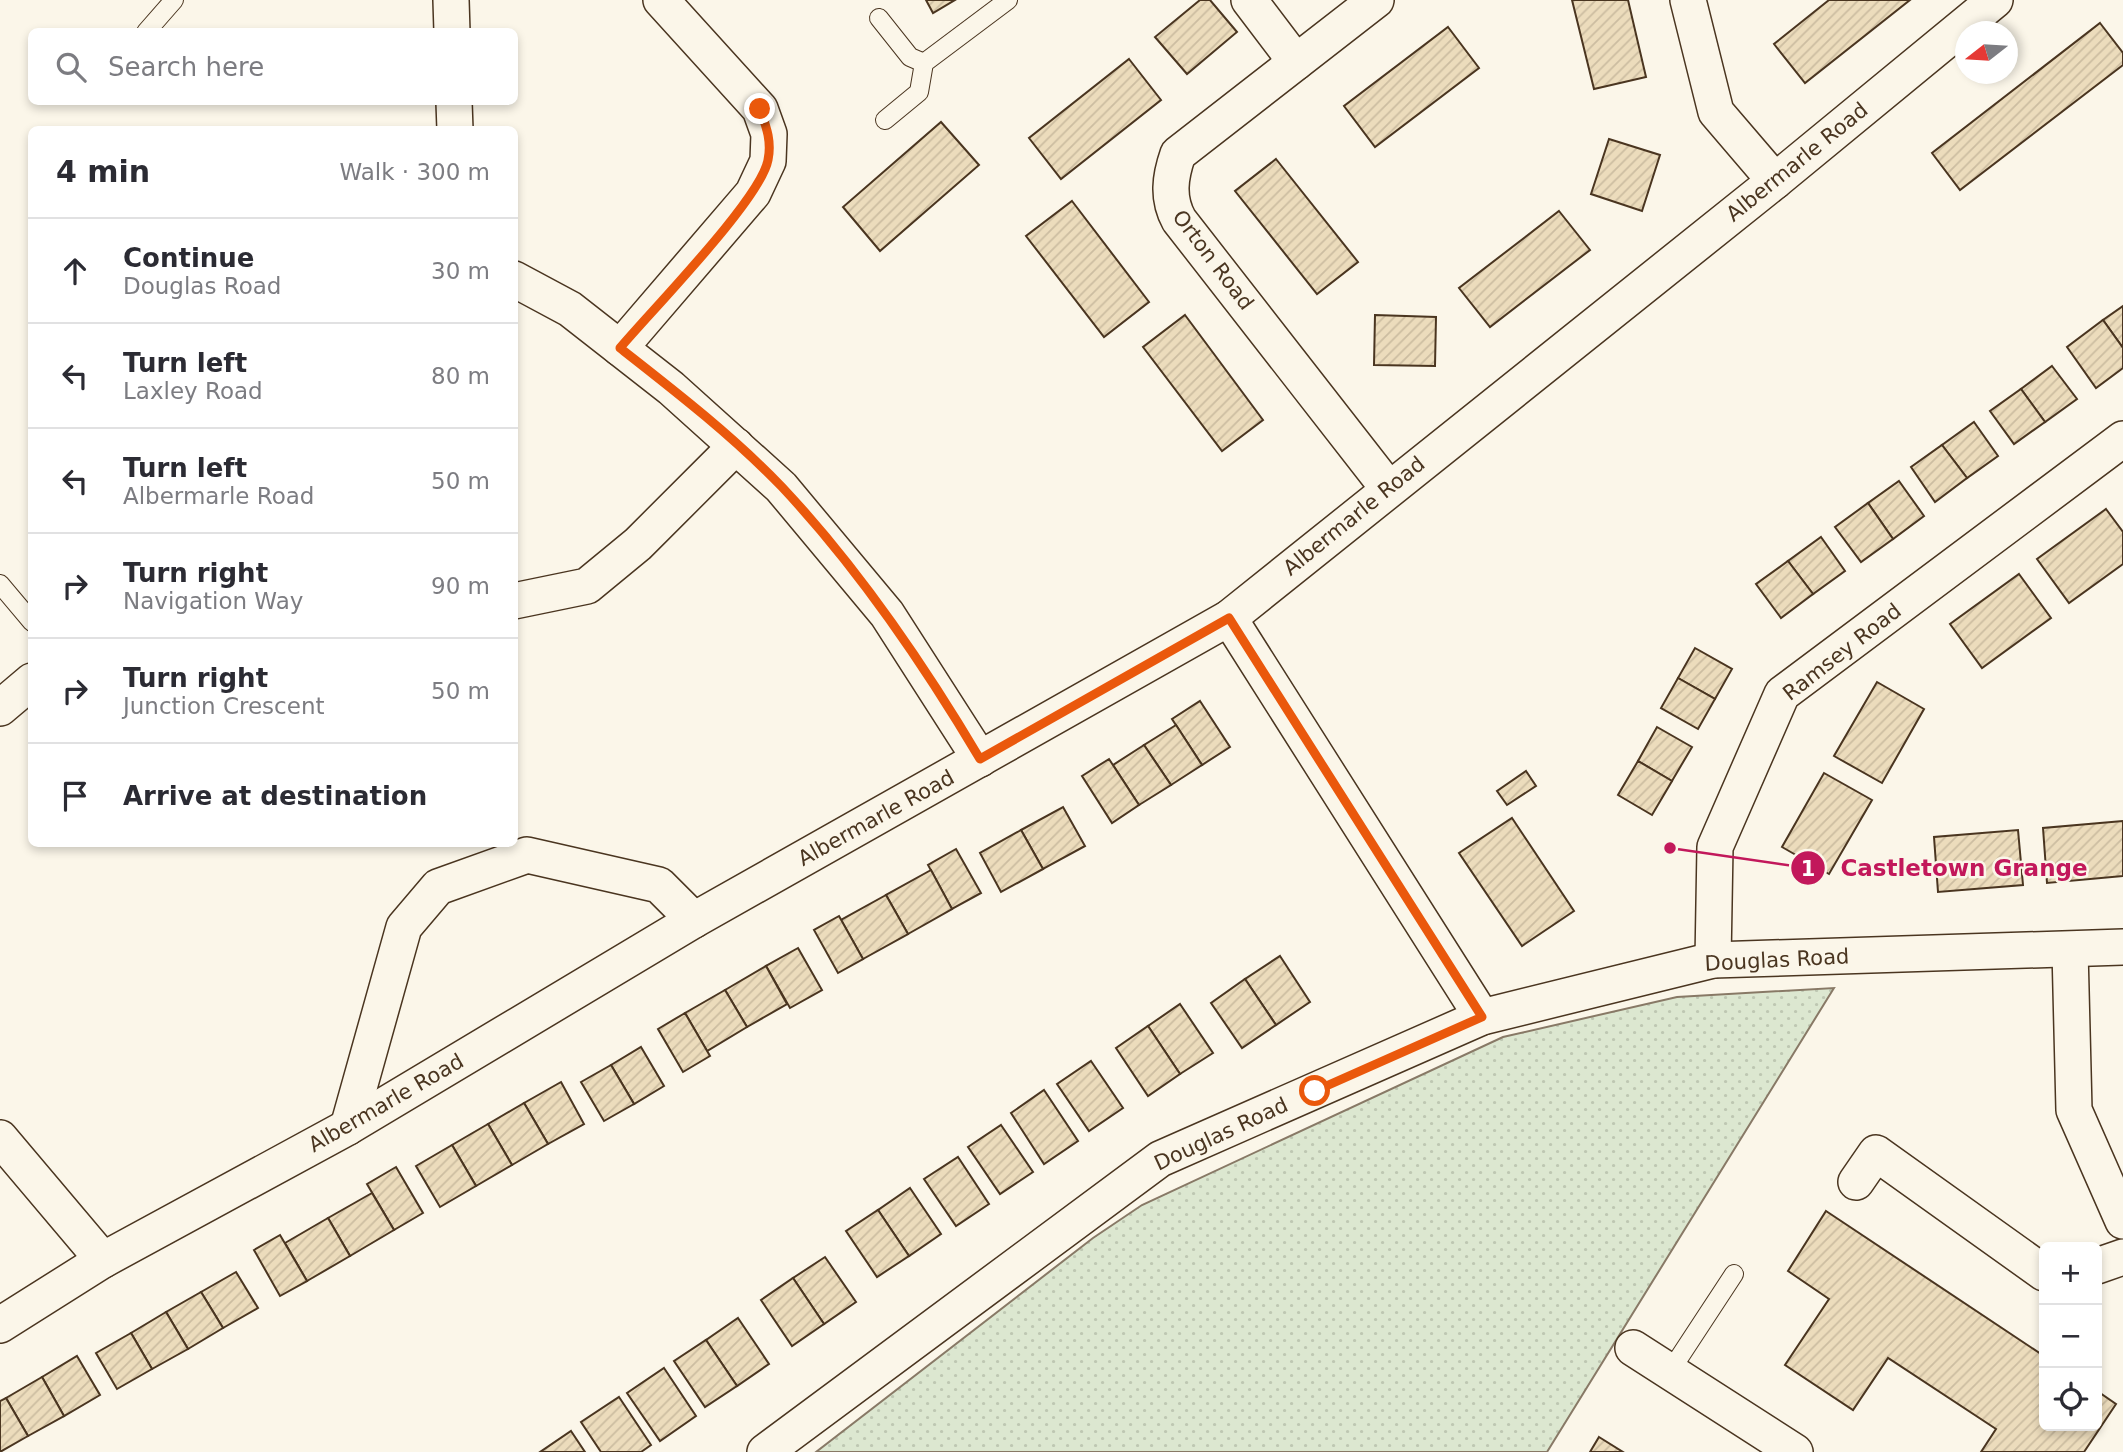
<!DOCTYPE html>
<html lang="en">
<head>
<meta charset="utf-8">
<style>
	:root { --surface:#fff; --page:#f7f7f7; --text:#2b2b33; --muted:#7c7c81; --line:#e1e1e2 }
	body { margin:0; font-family:"DejaVu Sans",sans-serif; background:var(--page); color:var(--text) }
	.controls { position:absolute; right:21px; bottom:21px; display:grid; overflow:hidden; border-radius:10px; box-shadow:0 4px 10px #0003 }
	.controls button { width:63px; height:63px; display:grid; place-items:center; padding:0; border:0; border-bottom:2px solid var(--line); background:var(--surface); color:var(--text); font:35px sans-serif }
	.compass { position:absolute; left:1955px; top:21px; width:63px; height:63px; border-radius:50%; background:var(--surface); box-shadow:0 4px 10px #0003; rotate:253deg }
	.stop { position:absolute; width:21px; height:21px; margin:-16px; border:5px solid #ea580c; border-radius:50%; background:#fff }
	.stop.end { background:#ea580c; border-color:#fff; box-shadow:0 2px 7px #0008 }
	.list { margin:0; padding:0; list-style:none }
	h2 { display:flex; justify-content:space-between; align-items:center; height:91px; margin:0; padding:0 28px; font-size:30px }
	h2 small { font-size:23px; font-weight:400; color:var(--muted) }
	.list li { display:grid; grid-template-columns:46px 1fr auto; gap:21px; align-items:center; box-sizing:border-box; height:105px; padding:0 28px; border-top:2px solid var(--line) }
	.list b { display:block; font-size:26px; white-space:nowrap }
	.list p { margin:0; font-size:23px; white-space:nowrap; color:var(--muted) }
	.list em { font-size:23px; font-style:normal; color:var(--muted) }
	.icon { flex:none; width:38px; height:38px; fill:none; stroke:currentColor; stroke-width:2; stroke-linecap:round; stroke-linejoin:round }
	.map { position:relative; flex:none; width:2123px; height:1452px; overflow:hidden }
	.search { position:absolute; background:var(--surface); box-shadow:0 4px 10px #0003; left:28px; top:28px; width:490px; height:77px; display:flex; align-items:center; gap:18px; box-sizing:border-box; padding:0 24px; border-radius:10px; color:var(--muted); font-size:26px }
	.panel { position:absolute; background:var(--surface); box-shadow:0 4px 10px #0003; left:28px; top:126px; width:490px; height:721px; border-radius:10px }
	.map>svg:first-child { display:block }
	.grass { fill:url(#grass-dots); stroke:#887966; stroke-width:2 }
	.building { fill:url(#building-hatch); stroke:#4a3520; stroke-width:2 }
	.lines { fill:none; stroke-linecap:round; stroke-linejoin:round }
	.lane-casing { stroke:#4a3520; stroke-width:20 }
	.street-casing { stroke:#4a3520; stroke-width:38 }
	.lane { stroke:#fbf6e9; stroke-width:18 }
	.street { stroke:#fbf6e9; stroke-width:35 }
	.route { stroke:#ea580c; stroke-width:9 }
	.labels { text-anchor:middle; stroke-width:5; stroke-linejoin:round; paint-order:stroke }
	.street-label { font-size:21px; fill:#4a3520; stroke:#fbf6e9 }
	.leader { fill:none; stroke:#c2185b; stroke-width:2.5 }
	.callout-dot { fill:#c2185b; stroke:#fbf6e9; stroke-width:2.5 }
	.mark-label { font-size:21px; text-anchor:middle; font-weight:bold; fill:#fff }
	.callout-label { font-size:23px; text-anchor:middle; font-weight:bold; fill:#c2185b; stroke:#fbf6e9; stroke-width:5; stroke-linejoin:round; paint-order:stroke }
</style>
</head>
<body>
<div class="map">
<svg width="2123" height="1452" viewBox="0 0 2123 1452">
	<defs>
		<pattern id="grass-dots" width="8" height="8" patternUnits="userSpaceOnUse" patternTransform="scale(1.75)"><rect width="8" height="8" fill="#dce7d0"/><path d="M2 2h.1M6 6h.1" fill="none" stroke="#bec7b2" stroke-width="1.8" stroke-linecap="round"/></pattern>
		<pattern id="building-hatch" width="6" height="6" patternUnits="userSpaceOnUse" patternTransform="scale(1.75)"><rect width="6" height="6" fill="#ecdcbc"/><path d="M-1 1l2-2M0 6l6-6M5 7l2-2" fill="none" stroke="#ccbda1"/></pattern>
	</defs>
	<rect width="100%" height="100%" fill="#fbf6e9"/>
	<polygon class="grass" points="1834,988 1547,1452 816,1452 1093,1238 1142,1205 1503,1037 1677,997"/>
	<g class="building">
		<polygon points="926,0 955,0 933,13"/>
		<polygon points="1200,0 1210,0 1237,32 1187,74 1155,37"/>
		<polygon points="1572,0 1628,0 1646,77 1594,89"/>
		<polygon points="1829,0 1910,0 1805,83 1774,44"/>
		<polygon points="2100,23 2123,53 2123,65 1960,190 1932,153"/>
		<polygon points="1448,27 1479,68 1375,147 1344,106"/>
		<polygon points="1129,59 1161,100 1061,179 1029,138"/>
		<polygon points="941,122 979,165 880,251 843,207"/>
		<polygon points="1609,139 1660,155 1642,211 1591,194"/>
		<polygon points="1276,159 1358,262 1317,294 1235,191"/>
		<polygon points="1072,201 1149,302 1104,337 1026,236"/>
		<polygon points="1559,211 1590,250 1490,327 1459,288"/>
		<polygon points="2123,306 2123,348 2103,320"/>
		<polygon points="1185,315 1263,420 1222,451 1143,347"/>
		<polygon points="1375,315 1436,317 1435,366 1374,365"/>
		<polygon points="2103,320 2123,348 2123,368 2096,388 2067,347"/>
		<polygon points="2052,366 2077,399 2045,422 2021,389"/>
		<polygon points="2021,389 2045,422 2014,444 1990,411"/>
		<polygon points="1974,422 1998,456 1967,478 1942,445"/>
		<polygon points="1942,445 1967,478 1935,502 1911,467"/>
		<polygon points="1899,481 1924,516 1893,539 1868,503"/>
		<polygon points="1868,503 1893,539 1861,562 1835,527"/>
		<polygon points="2106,509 2123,532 2123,564 2069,603 2037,559"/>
		<polygon points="1821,537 1845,571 1813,594 1788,561"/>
		<polygon points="1788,561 1813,594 1781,618 1756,584"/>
		<polygon points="2019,574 2051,618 1982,668 1950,624"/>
		<polygon points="1695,648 1732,669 1715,699 1678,678"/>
		<polygon points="1678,678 1715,699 1698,729 1661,708"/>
		<polygon points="1877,682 1924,709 1882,783 1834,756"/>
		<polygon points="1200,701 1230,747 1202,765 1172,719"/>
		<polygon points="1176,725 1202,765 1171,785 1144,745"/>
		<polygon points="1657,727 1692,747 1672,781 1638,761"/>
		<polygon points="1144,745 1171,785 1139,805 1113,765"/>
		<polygon points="1109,759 1139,805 1112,823 1082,776"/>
		<polygon points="1638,761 1672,781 1652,815 1618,795"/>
		<polygon points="1526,771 1536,786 1507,805 1497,791"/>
		<polygon points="1824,773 1872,800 1829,874 1782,847"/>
		<polygon points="1063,807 1085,846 1043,869 1021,830"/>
		<polygon points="1512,818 1574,911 1522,946 1459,853"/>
		<polygon points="2123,821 2123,876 2047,883 2043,828"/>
		<polygon points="1021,830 1043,869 1001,892 980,853"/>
		<polygon points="2018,830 2023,885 1938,892 1934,837"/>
		<polygon points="956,849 981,893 952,909 928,865"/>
		<polygon points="931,870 952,909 908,934 886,895"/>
		<polygon points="886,895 908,934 863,959 841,920"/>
		<polygon points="839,916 863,959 838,973 814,930"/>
		<polygon points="798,948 822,990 790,1008 766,966"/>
		<polygon points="1280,956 1310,1002 1276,1025 1245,979"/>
		<polygon points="766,966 787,1004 747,1027 725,990"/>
		<polygon points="1245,979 1276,1025 1242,1048 1211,1003"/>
		<polygon points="725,990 747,1027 707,1051 685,1013"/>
		<polygon points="1180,1004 1213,1053 1180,1074 1148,1026"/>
		<polygon points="685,1013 710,1056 683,1072 658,1029"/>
		<polygon points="1148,1026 1180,1074 1148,1096 1116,1048"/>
		<polygon points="641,1047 664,1086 634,1104 611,1065"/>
		<polygon points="1091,1061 1123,1108 1089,1131 1057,1084"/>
		<polygon points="611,1065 634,1104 604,1121 581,1082"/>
		<polygon points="561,1082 584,1124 548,1144 524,1103"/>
		<polygon points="1044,1090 1078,1141 1044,1164 1011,1113"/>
		<polygon points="524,1103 548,1144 512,1165 488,1124"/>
		<polygon points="488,1124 512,1165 476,1186 452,1145"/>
		<polygon points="1001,1125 1033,1172 1000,1194 968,1147"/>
		<polygon points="452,1145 476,1186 440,1207 416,1166"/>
		<polygon points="958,1157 989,1204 956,1226 924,1179"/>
		<polygon points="396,1167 423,1213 394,1230 367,1184"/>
		<polygon points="910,1188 941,1234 909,1256 878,1210"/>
		<polygon points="372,1193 394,1230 350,1256 328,1218"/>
		<polygon points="878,1210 909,1256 877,1277 846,1231"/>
		<polygon points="1826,1211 2044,1356 2044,1426 2097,1426 2097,1391 2116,1404 2084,1452 1981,1452 1996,1429 1888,1358 1853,1410 1785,1365 1829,1299 1788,1271"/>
		<polygon points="328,1218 350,1256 307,1281 285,1243"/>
		<polygon points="280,1235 307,1281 280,1296 254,1250"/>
		<polygon points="825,1257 856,1302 824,1324 793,1278"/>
		<polygon points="236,1272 258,1308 223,1328 201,1292"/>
		<polygon points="793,1278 824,1324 792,1346 761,1300"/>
		<polygon points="201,1292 223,1328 188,1349 166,1312"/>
		<polygon points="166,1312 188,1349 152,1369 131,1333"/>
		<polygon points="738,1318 769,1364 737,1386 706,1340"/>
		<polygon points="131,1333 152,1369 117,1389 96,1353"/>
		<polygon points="706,1340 737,1386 705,1407 674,1361"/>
		<polygon points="77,1356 100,1395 64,1416 42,1377"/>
		<polygon points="664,1368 696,1416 660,1441 627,1393"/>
		<polygon points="42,1377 64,1416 28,1436 6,1398"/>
		<polygon points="619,1397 651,1445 641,1452 601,1452 581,1422"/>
		<polygon points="6,1398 28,1436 0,1452 0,1401"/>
		<polygon points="571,1431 585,1452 540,1452"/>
		<polygon points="1599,1437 1623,1452 1590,1452"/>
	</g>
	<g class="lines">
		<defs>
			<g id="lane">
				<polyline points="879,18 910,57 924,63"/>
				<polyline points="146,32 174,0"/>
				<polyline points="885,120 919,92 924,63 1008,0"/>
				<polyline points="0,584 32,622"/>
				<polyline points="1671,1370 1734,1274"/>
			</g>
			<g id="street">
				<polyline points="451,0 452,32"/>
				<polyline points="1249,0 1296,62"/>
				<path d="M1376,0L1178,154C1170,177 1167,198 1179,220L1388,488"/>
				<polyline points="1688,0 1716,112 1775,181"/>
				<polyline points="454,102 455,130"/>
				<polyline points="514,279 570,309 671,388 781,487 887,614 980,759"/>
				<polyline points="620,348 753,193 768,161 769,134 760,109 661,0"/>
				<polyline points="514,601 587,586 638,544 736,446"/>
				<polyline points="1229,618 1482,1017"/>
				<polyline points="0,708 32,681"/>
				<polyline points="2070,950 2074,1110 2123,1221"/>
				<polyline points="1713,960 1715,847 1782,694 2123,439"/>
				<polyline points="348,1127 404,927 438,887 527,855 659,885 694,920"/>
				<polyline points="0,1138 103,1260"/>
				<polyline points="1856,1182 1876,1153 2044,1273"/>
				<polyline points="2097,1266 2123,1257"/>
				<polyline points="0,1325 103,1260 348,1127 694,920 1229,618 1775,181 1995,0"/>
				<polyline points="1633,1348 1795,1452"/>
				<polyline points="765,1452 1160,1159 1482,1017 1713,960 2123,947"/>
			</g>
		</defs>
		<use href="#lane" class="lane-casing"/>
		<use href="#street" class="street-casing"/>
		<use href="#lane" class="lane"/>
		<use href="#street" class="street"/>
	</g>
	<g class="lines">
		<path class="route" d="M760,109C766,126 772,141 768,160C761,199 651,311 620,348C675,391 733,436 782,487C859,569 923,663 980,759L1229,618L1482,1017L1315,1091"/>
	</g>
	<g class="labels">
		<g class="street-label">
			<text transform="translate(1797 162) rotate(-39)" y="7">Albermarle Road</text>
			<text transform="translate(1213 260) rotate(53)" y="7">Orton Road</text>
			<text transform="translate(1354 516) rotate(-39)" y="7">Albermarle Road</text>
			<text transform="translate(1842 652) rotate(-38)" y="7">Ramsey Road</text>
			<text transform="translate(876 818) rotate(-29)" y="7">Albermarle Road</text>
			<text transform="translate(1777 960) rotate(-3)" y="7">Douglas Road</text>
			<text transform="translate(386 1103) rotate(-30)" y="7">Albermarle Road</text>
			<text transform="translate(1221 1134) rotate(-25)" y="7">Douglas Road</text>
		</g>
	</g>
	<path class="leader" d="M1670 848L1808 868"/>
	<g class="callout-dot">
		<circle cx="1670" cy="848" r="7"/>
		<circle cx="1808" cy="868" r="18"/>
	</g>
	<g class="mark-label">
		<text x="1808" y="876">1</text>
	</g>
	<g class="callout-label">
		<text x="1964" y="876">Castletown Grange</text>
	</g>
</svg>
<div class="controls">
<button>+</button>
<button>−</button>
<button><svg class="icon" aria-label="locate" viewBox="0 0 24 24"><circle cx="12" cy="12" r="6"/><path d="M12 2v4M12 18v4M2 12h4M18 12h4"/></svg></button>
</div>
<svg class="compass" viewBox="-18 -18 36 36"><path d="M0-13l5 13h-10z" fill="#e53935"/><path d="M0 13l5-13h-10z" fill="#7c7c81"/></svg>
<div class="stop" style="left:1315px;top:1091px"></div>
<div class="stop end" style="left:760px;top:109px"></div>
<div class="search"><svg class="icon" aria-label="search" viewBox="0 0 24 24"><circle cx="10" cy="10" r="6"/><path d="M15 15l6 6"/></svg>Search here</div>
<section class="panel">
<h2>4 min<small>Walk · 300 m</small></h2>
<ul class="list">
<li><svg class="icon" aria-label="ahead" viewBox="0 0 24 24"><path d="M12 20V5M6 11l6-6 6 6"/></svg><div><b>Continue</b><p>Douglas Road</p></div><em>30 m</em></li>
<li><svg class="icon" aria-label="left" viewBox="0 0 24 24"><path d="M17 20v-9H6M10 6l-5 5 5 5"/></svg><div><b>Turn left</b><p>Laxley Road</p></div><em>80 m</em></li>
<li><svg class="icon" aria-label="left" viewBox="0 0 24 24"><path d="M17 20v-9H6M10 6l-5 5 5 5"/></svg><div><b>Turn left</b><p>Albermarle Road</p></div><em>50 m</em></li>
<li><svg class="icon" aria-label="right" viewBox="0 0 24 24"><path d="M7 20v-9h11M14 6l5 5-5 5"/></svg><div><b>Turn right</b><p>Navigation Way</p></div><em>90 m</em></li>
<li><svg class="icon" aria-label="right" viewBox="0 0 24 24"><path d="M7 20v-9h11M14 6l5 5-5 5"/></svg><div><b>Turn right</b><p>Junction Crescent</p></div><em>50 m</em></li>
<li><svg class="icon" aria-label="arrive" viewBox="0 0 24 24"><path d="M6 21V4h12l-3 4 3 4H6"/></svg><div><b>Arrive at destination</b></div></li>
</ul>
</section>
</div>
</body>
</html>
